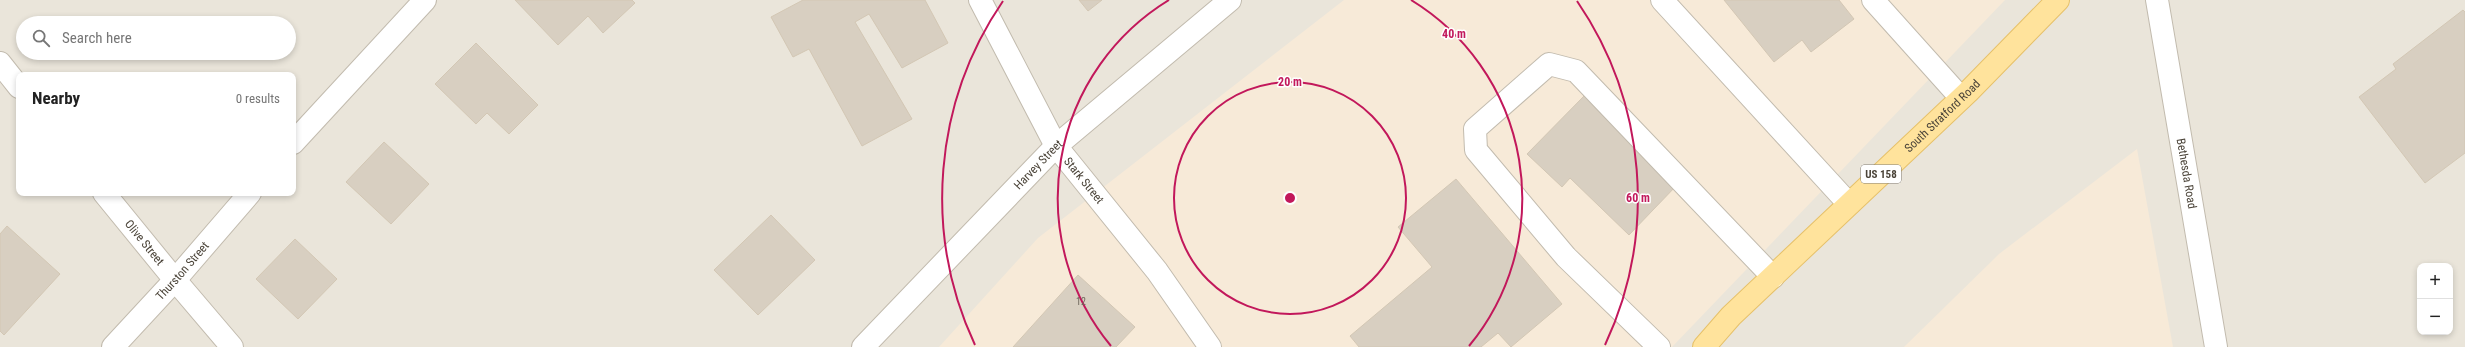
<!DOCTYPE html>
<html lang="en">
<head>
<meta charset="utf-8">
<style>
	:root { --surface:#fff; --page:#f2f2f2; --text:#222; --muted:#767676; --line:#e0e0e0 }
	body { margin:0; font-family:"Roboto Condensed",sans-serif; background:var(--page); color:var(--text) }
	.controls { position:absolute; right:12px; bottom:12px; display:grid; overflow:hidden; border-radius:8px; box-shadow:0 2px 6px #0003 }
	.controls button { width:36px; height:36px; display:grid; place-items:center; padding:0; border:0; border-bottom:1px solid var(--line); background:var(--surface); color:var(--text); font:20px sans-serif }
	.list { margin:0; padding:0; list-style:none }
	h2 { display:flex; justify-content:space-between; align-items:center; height:52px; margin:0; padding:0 16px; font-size:17px }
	h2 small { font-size:13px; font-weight:400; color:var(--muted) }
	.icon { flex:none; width:22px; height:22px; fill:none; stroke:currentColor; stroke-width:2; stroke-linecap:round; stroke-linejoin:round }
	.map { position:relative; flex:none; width:2465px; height:347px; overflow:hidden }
	.search { position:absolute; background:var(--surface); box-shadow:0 2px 6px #0003; left:16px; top:16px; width:280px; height:44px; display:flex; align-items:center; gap:10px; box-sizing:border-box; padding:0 14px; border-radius:22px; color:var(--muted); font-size:15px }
	.panel { position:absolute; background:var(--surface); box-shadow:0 2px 6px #0003; left:16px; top:72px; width:280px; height:124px; border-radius:8px }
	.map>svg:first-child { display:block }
	.residential { fill:#eae5da; fill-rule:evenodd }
	.commercial { fill:#f7ead8 }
	.building { fill:#d8cfc1; stroke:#d3c7b4 }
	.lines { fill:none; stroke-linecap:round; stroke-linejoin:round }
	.minor-casing { stroke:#c2bbae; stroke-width:24 }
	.major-casing { stroke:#e6c16a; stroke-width:24 }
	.minor { stroke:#fff; stroke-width:22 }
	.major { stroke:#ffe39c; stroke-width:22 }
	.ring { fill:none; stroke:#c2185b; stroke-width:2 }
	.labels { text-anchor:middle; stroke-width:3; stroke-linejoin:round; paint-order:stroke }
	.number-label { font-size:10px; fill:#6e675b }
	.shield { fill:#fff; stroke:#817c74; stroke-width:1 }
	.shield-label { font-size:11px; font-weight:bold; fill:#4b4439 }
	.street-label { font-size:12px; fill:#4b4439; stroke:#fff }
	.centre { fill:#c2185b; stroke:#fff; stroke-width:2 }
	.ring-label { font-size:12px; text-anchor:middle; font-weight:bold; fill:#c2185b; stroke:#fff; stroke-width:3; stroke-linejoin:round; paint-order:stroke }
</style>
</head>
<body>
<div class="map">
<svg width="2465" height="347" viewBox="0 0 2465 347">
	<rect width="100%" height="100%" fill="#f6f3ec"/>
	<path class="residential" d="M0,0H2465V347H0ZM23,23H289V53H23ZM19,75H293V193H19ZM2420,266H2450V332H2420Z"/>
	<g class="commercial">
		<polygon points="1344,0 2005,0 1672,347 939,347 1038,238"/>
		<polygon points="2137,149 2173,347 1904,347 1999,254"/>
	</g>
	<g class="building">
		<polygon points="515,0 632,0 635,3 603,33 588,16 558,45"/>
		<polygon points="803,0 925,0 948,43 902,68 869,14 855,22 912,119 862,146 809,49 793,57 771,17"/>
		<polygon points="1079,0 1102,0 1088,11"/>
		<polygon points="1724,0 1839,0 1854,19 1811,52 1802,40 1774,62"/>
		<polygon points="2463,10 2465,12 2465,153 2425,183 2359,97 2396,69 2393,64"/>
		<polygon points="476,43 538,105 509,134 487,113 476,124 435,84"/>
		<polygon points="1584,96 1677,185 1629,235 1570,178 1562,187 1527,154"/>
		<polygon points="384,142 429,184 391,224 346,182"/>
		<polygon points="1456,179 1562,304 1511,347 1498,333 1481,347 1359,347 1350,336 1432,267 1398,227"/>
		<polygon points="771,215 815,260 758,315 714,270"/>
		<polygon points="7,226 60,274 4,335 0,331 0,234"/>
		<polygon points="295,239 337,279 298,319 256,279"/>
		<polygon points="1078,275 1135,327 1116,347 1013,347"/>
	</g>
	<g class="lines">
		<defs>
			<g id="minor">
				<path id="s1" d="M980,0L1056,146L1157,271L1210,347"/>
				<polyline points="1662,0 1849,204"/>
				<polyline points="1873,0 1961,98"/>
				<path id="s2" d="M2157,0L2216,347"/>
				<polyline points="0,63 19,87"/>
				<polyline points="293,143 425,0"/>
				<path id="s3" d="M104,193L175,280L232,347"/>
				<path id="s4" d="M113,347L175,280L250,193"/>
				<path id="s5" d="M863,347L1056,146L1230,0"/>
				<polyline points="1659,347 1566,257 1476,150 1475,129 1549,64 1576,71 1773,277"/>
			</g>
			<g id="major">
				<path id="s6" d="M1704,347L1731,316L1968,92L2058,0"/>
			</g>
		</defs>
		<use href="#minor" class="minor-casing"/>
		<use href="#major" class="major-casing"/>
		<use href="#minor" class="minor"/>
		<use href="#major" class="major"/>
	</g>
	<g class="ring">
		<circle cx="1290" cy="198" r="116"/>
		<path d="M1111 346A232 232 0 0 1 1169 0M1411 0A232 232 0 0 1 1469 346"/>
		<path d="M975 345A348 348 0 0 1 1003 1M1577 1A348 348 0 0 1 1605 345"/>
	</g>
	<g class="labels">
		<g class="number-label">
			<text x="1081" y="305">12</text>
		</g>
		<rect class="shield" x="1861" y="165" width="40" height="18" rx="3"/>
		<g class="shield-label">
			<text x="1881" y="178">US 158</text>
		</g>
		<g class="street-label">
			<text dy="4" stroke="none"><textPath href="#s6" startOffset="332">South Stratford Road</textPath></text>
			<text dy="4" stroke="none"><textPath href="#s5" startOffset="253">Harvey Street</textPath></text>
			<text dy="4" stroke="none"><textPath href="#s2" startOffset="176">Bethesda Road</textPath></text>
			<text dy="4" stroke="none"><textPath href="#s1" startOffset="209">Stark Street</textPath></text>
			<text dy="4" stroke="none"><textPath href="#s3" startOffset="64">Olive Street</textPath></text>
			<text dy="4" stroke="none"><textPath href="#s4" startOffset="103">Thurston Street</textPath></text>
		</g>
	</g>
	<circle cx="1290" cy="198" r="6" class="centre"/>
	<g class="ring-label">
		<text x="1454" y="38">40 m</text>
		<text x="1290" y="86">20 m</text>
		<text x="1638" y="202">60 m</text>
	</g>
</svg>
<div class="controls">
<button>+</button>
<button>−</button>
</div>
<div class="search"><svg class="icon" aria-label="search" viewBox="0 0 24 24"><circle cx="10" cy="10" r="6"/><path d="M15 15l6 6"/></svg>Search here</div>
<section class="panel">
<h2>Nearby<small>0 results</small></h2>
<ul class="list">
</ul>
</section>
</div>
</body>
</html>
